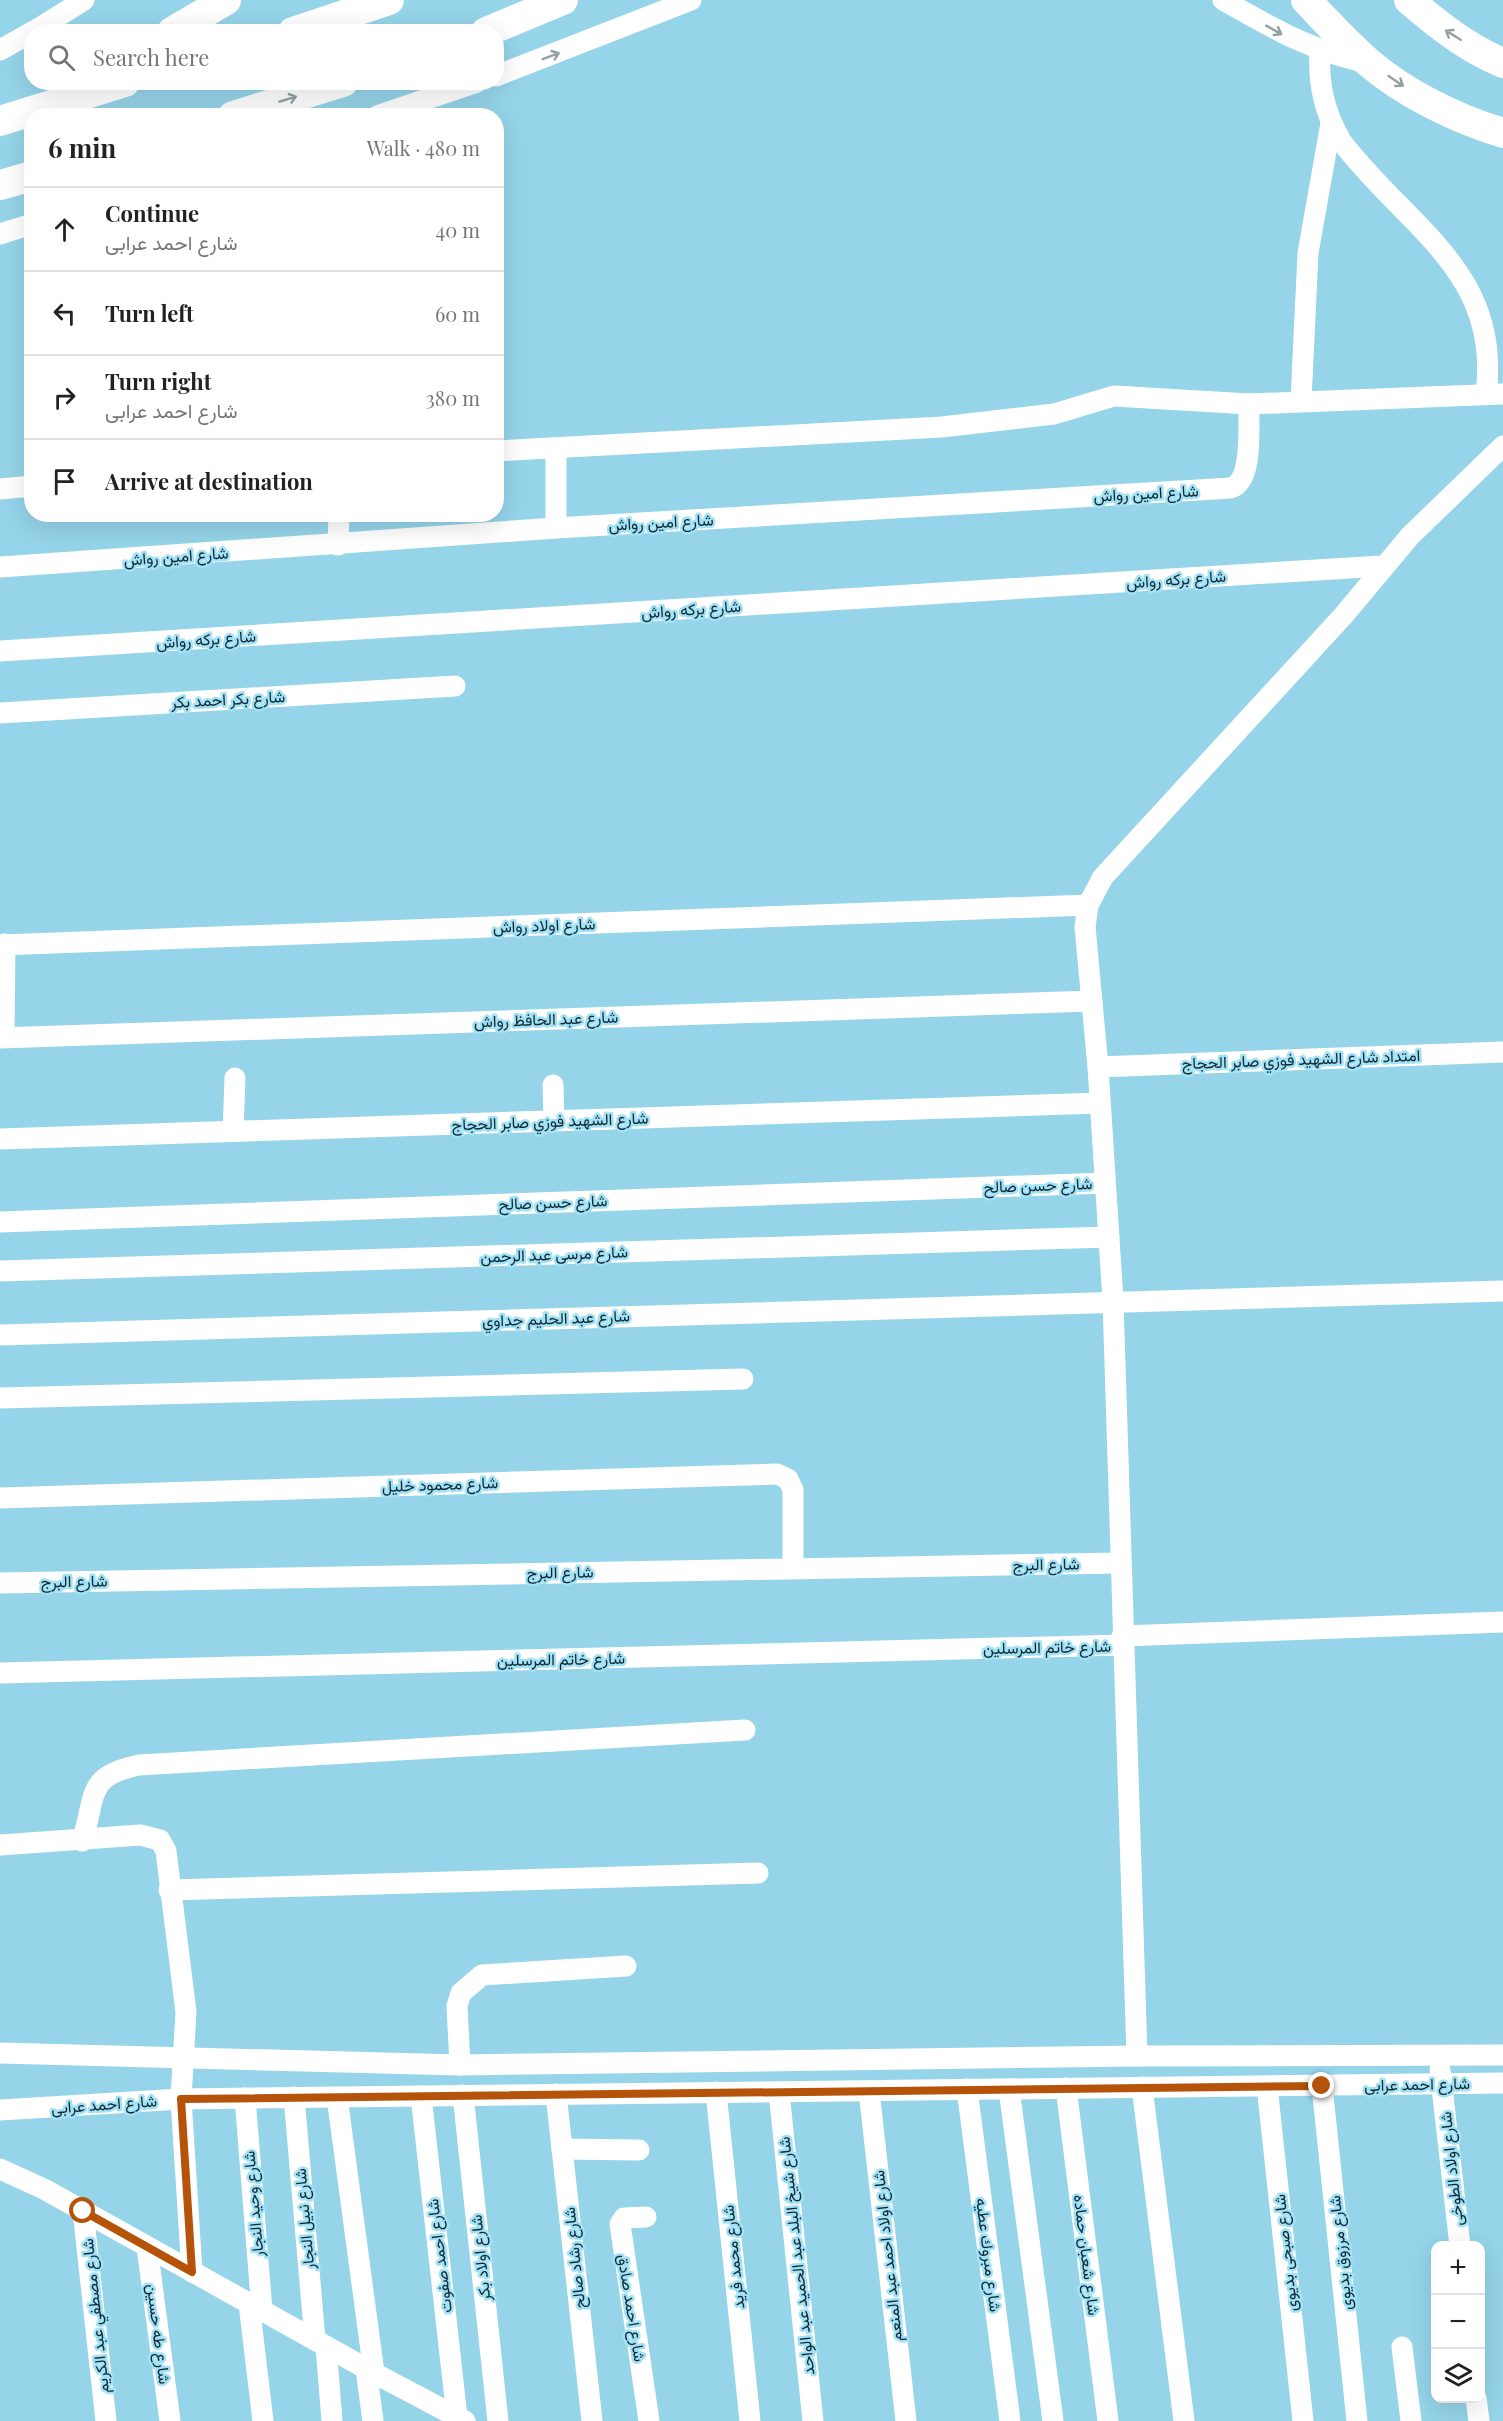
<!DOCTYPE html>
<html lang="en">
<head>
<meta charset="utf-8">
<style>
	:root { --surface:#fff; --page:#f6f6f6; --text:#222; --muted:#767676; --line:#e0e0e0 }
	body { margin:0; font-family:"Playfair Display",Vazirmatn,serif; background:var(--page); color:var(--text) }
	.controls { position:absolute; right:18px; bottom:18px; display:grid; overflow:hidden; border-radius:12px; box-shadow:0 6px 24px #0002 }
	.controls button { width:54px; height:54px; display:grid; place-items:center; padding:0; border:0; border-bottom:2px solid var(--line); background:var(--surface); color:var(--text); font:30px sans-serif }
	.stop { position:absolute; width:18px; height:18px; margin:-14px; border:4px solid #b45309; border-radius:50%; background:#fff }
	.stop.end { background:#b45309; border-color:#fff; box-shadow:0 2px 6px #0008 }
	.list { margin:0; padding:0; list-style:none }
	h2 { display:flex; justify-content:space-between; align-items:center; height:78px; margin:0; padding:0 24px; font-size:26px }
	h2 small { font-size:20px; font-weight:400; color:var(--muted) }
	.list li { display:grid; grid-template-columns:39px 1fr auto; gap:18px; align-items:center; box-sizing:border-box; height:84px; padding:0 24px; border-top:2px solid var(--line) }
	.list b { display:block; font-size:22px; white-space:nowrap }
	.list p { margin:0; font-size:20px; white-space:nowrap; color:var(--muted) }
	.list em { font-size:20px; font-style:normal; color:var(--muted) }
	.icon { flex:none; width:33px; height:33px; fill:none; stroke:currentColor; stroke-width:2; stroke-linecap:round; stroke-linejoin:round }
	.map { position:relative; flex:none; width:1503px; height:2421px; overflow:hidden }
	.search { position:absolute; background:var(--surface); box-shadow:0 6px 24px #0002; left:24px; top:24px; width:480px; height:66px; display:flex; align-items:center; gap:15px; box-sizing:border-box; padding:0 21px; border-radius:24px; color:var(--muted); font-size:22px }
	.panel { position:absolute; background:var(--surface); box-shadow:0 6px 24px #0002; left:24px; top:108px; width:480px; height:414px; border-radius:24px }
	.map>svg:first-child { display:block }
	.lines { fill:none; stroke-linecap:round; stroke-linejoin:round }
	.minor { stroke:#fff; stroke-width:21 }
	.highway { stroke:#fff; stroke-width:30 }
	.oneway { stroke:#939fa2 }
	.route { stroke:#b45309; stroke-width:8 }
	.labels { text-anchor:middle; stroke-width:5; stroke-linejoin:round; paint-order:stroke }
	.street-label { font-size:16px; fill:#0f2931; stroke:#a2e1f6 }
</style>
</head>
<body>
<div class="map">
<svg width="1503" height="2421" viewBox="0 0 1503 2421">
	<rect width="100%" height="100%" fill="#95d4e9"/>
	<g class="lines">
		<g class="minor">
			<path d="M1223,0C1272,28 1311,51 1368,63"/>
			<polyline points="33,32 84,0"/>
			<polyline points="0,50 32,32"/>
			<path d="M1320,50C1318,84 1324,111 1341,141C1406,227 1502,271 1486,394"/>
			<polyline points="496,76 691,0"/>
			<polyline points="377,116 477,82"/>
			<polyline points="0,234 32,224"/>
			<polyline points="1301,401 1308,253 1331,123"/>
			<polyline points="556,449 556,528"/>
			<polyline points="496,451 942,427 1054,414 1114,396 1249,404 1503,394"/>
			<polyline points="0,489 32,486"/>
			<polyline points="338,545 339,514"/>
			<path d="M0,567L556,528L1231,488C1254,481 1248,425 1249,404"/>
			<polyline points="0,651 1382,566"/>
			<polyline points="0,713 455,686"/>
			<polyline points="0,945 1088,905"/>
			<polyline points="4,1037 5,944"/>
			<polyline points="0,1038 1092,1001"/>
			<polyline points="1098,1067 1503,1052"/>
			<polyline points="553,1085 554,1120"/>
			<polyline points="233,1131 235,1078"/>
			<polyline points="0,1139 1100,1103"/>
			<polyline points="0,1222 1105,1183"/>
			<polyline points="0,1271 1109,1237"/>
			<polyline points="0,1335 1503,1291"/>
			<polyline points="0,1398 743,1379"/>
			<polyline points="0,1498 777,1474 788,1479 793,1490 793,1567"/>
			<polyline points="0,1583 1119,1563"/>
			<polyline points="1122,1636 1503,1622"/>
			<polyline points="0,1673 1123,1645"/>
			<path d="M82,1841C97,1797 84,1776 139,1765L745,1730"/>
			<polyline points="0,1845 140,1835 160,1840 166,1851 186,2012 181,2099 192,2272"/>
			<polyline points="169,1890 758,1873"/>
			<polyline points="0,2053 460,2065 1137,2056 1503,2055"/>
			<polyline points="1137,2056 1113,1301 1098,1067 1085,927 1088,905 1103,877 1343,616 1410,536 1503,446"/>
			<polyline points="460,2065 457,2006 461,1993 482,1975 626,1966"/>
			<polyline points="1440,2070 1460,2246"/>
			<polyline points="1267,2086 1303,2421"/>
			<polyline points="1322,2086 1357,2421"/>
			<polyline points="1142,2087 1184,2421"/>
			<polyline points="1066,2088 1108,2421"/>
			<polyline points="967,2089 1010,2421"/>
			<polyline points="1009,2089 1053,2421"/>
			<polyline points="869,2091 906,2421"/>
			<polyline points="716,2092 750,2421"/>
			<polyline points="779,2092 813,2421"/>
			<polyline points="556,2094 592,2421"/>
			<polyline points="463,2095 498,2421"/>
			<polyline points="421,2096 457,2417"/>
			<polyline points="294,2097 315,2340"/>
			<polyline points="337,2097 374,2373"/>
			<polyline points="245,2098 262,2311"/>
			<polyline points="0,2110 181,2099 1503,2083"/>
			<polyline points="562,2149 639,2150"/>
			<polyline points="0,2169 44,2189 374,2373 465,2421"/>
			<polyline points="83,2211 106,2421"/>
			<polyline points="646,2217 624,2218 620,2224 649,2421"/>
			<polyline points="147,2247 170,2421"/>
			<polyline points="249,2304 263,2421"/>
			<polyline points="326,2346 332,2421"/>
			<polyline points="1402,2347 1411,2421"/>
			<polyline points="366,2369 373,2421"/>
			<polyline points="1476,2398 1479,2421"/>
		</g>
		<g class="highway">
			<path d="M1306,0C1326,21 1346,43 1368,62C1405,94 1457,119 1503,133"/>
			<path d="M1409,0C1438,25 1467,48 1503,63"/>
			<polyline points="172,32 226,0"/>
			<polyline points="293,32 389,0"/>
			<polyline points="486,32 563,0"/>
			<polyline points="233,116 343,82"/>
			<polyline points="0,121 125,82"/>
			<polyline points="0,185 32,176"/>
		</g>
	</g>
	<defs><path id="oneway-shaft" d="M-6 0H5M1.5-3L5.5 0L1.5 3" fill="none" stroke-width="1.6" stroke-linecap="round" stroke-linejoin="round" transform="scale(1.5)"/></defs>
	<g class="oneway">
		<use href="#oneway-shaft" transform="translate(1274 30) rotate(29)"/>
		<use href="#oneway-shaft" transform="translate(1453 35) rotate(-148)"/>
		<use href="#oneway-shaft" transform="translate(551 56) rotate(-21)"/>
		<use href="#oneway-shaft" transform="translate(1396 81) rotate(34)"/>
		<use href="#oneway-shaft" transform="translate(288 99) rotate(-17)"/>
	</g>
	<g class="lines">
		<polyline class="route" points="83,2211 192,2272 181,2099 1322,2086"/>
	</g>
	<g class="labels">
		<g class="street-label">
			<text transform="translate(1146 493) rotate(-3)" y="6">شارع امين رواش</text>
			<text transform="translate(661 522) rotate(-3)" y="6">شارع امين رواش</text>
			<text transform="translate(176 556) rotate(-4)" y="6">شارع امين رواش</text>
			<text transform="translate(1176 579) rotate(-4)" y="6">شارع بركه رواش</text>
			<text transform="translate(691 609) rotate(-4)" y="6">شارع بركه رواش</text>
			<text transform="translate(206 639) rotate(-4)" y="6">شارع بركه رواش</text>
			<text transform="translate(228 699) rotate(-3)" y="6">شارع بكر احمد بكر</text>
			<text transform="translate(544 925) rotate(-2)" y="6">شارع اولاد رواش</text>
			<text transform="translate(546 1019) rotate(-2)" y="6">شارع عبد الحافظ رواش</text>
			<text transform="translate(1301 1059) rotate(-2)" y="6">امتداد شارع الشهيد فوزي صابر الحجاج</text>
			<text transform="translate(550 1121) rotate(-2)" y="6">شارع الشهيد فوزي صابر الحجاج</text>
			<text transform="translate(1038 1185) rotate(-2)" y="6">شارع حسن صالح</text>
			<text transform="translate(553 1202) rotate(-2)" y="6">شارع حسن صالح</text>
			<text transform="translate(554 1254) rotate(-2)" y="6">شارع مرسى عبد الرحمن</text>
			<text transform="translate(556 1318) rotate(-2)" y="6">شارع عبد الحليم جداوي</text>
			<text transform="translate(440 1484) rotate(-2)" y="6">شارع محمود خليل</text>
			<text transform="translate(1046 1564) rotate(-1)" y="6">شارع البرج</text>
			<text transform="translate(560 1572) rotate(-1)" y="6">شارع البرج</text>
			<text transform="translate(74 1581) rotate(-1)" y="6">شارع البرج</text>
			<text transform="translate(1047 1647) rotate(-1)" y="6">شارع خاتم المرسلين</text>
			<text transform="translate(561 1659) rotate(-1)" y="6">شارع خاتم المرسلين</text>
			<text transform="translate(1417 2084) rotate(-1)" y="6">شارع احمد عرابى</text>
			<text transform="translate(104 2104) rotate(-4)" y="6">شارع احمد عرابى</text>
			<text transform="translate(1451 2169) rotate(-96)" y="6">شارع اولاد الطوخى</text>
			<text transform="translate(253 2204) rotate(-95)" y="6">شارع وحيد النجار</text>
			<text transform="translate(304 2219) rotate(-95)" y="6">شارع نبيل النجار</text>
			<text transform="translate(1285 2253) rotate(-96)" y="6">شارع صبحى بديوى</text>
			<text transform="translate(1340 2253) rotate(-96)" y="6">شارع مرزوق بديوى</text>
			<text transform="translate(989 2255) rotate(83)" y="6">شارع مبروك عطيه</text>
			<text transform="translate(1087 2255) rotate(83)" y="6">شارع شعبان حماده</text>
			<text transform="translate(439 2256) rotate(-97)" y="6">شارع احمد صفوت</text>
			<text transform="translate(796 2256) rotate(-96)" y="6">شارع شيخ البلد عبد الحميد عبد الواحد</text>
			<text transform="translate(887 2256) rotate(-96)" y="6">شارع اولاد احمد عبد المنعم</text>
			<text transform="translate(733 2257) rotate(-96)" y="6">شارع محمد فريد</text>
			<text transform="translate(480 2258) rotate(-96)" y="6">شارع اولاد بكر</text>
			<text transform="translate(574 2258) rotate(-96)" y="6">شارع رشاد صالح</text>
			<text transform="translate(632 2308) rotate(81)" y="6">شارع احمد صادق</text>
			<text transform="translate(95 2316) rotate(-96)" y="6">شارع مصطفي عبد الكريم</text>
			<text transform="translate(159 2334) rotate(83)" y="6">شارع طه حسين</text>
		</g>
	</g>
</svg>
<div class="controls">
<button>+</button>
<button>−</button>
<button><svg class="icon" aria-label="layers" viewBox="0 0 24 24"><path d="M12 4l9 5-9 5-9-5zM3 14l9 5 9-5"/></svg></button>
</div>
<div class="stop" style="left:83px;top:2211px"></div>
<div class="stop end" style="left:1322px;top:2086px"></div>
<div class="search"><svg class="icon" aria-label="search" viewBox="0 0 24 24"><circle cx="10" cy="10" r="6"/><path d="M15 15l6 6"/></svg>Search here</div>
<section class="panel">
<h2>6 min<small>Walk · 480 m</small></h2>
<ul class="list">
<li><svg class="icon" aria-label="ahead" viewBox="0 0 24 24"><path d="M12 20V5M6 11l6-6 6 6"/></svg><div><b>Continue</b><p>شارع احمد عرابى</p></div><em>40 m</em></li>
<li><svg class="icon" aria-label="left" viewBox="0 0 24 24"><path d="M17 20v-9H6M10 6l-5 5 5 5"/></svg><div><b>Turn left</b></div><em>60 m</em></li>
<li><svg class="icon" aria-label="right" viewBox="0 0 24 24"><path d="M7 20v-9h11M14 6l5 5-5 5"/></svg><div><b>Turn right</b><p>شارع احمد عرابى</p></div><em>380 m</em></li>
<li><svg class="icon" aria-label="arrive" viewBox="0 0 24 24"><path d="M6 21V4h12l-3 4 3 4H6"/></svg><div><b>Arrive at destination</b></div></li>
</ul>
</section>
</div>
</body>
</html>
